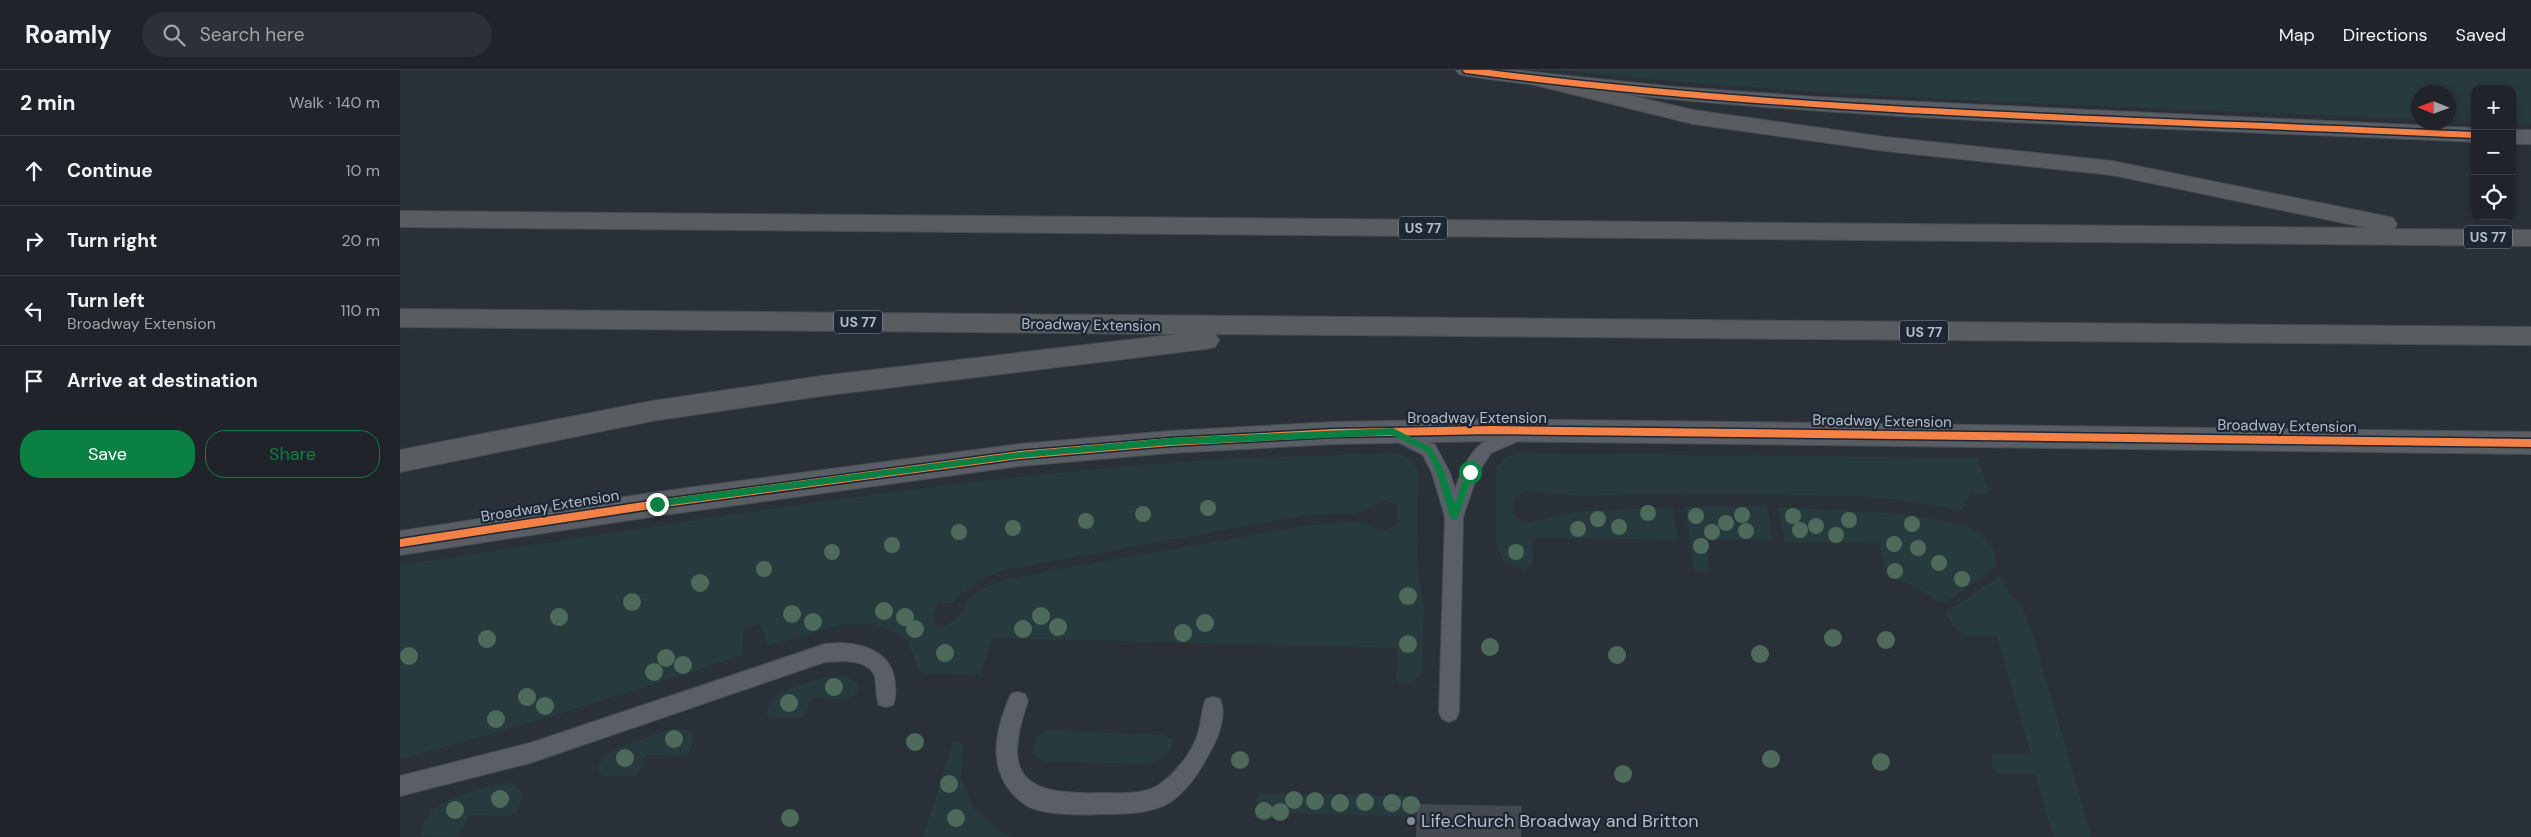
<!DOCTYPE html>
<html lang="en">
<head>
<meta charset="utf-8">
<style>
	:root { --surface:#20242a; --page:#2d3036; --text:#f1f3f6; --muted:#a2a4a8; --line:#3d4147; --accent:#0b8043 }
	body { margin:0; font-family:"DM Sans",sans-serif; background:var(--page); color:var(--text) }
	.controls { position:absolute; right:15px; top:15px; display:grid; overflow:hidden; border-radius:10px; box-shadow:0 2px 8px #0003 }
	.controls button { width:45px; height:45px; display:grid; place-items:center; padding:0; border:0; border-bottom:1px solid var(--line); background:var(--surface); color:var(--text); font:25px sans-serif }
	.compass { position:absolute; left:2011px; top:15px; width:45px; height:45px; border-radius:50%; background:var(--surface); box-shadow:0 2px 8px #0003; rotate:271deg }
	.stop { position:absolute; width:15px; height:15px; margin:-11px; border:4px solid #0b8043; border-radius:50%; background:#fff }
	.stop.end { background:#0b8043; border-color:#fff; box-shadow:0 1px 5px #0008 }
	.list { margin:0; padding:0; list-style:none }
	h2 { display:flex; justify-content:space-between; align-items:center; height:65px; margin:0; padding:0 20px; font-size:21px }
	h2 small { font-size:16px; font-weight:400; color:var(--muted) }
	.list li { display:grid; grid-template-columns:32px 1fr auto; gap:15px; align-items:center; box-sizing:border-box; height:70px; padding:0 20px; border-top:1px solid var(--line) }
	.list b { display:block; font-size:19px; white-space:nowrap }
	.list p { margin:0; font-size:16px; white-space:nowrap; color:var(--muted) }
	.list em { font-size:16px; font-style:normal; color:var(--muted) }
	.actions { display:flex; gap:10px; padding:15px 20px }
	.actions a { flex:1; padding:11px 0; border:1px solid var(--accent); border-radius:20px; text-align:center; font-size:18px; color:var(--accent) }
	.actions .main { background:var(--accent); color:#fff }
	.icon { flex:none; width:28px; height:28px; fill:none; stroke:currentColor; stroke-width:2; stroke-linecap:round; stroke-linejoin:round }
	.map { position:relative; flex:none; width:2131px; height:767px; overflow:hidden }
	header { display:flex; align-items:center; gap:30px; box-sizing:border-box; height:70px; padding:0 25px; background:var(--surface); border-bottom:1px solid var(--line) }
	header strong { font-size:24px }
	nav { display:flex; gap:28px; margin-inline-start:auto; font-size:18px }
	.search { width:350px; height:45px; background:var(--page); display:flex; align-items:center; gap:12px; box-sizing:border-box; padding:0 18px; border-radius:28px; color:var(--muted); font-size:19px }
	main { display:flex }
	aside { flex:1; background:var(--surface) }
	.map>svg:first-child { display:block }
	.green { fill:#273a3e; fill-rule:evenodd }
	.building { fill:#444950 }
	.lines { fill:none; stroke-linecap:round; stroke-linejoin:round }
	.lane-casing { stroke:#484c53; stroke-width:2 }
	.secondary-casing { stroke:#484c53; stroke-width:2 }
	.highway-casing { stroke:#474c53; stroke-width:2 }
	.lane { fill:#5a5e66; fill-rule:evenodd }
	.secondary { fill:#595d64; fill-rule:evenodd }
	.highway { fill:#5a5d60; fill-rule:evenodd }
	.cycleway-far1-casing { stroke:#1d2633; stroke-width:9 }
	.cycleway-casing { stroke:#1d2633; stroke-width:11 }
	.cycleway-far1 { stroke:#f48246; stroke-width:6 }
	.cycleway { stroke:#f48246; stroke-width:8 }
	.tree { fill:#4e6a5a }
	.route { fill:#0b8043 }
	.poi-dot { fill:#848b96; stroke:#1d2633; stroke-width:2 }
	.labels { text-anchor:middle; stroke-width:4.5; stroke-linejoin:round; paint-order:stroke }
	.shield { fill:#1d2633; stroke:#878f9c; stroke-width:1 }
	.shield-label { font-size:14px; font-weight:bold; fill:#b4bcc9 }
	.street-label { font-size:15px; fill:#b4bcc9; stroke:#1d2633 }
	.near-poi-label { font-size:18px; fill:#b4bcc9; stroke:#1d2633; text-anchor:start }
</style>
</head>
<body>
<header>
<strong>Roamly</strong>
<div class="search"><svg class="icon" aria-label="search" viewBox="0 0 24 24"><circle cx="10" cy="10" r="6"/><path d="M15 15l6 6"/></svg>Search here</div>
<nav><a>Map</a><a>Directions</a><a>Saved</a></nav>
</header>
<main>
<aside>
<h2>2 min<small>Walk · 140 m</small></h2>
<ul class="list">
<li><svg class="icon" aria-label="ahead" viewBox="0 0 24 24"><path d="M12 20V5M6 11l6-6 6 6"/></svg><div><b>Continue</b></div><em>10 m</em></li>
<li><svg class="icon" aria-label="right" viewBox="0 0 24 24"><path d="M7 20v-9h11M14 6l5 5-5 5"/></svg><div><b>Turn right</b></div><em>20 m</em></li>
<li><svg class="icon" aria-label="left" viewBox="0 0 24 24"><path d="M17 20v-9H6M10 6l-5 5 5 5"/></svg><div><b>Turn left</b><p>Broadway Extension</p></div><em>110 m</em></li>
<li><svg class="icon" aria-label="arrive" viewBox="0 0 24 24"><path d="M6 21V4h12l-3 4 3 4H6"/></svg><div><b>Arrive at destination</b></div></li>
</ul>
<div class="actions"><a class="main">Save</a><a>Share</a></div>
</aside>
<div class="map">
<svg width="2131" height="767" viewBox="0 0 2131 767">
	<rect width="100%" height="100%" fill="#2a3038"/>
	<g class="green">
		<path d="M1158,0H2131V54L2112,53V19H2075V51L2049,50L2048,22H2018V49C1731,36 1443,30 1158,0Z"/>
		<path d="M990,383C1003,384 1014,389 1018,401L1017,497L1024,538L1022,605L1010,613H999L996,609L997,578L592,568L581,605L524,604L519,601L508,572L494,562L475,555H440L368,576L361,554L344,558L342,585C228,623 116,659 0,689V495C243,459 485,417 730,396C816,388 903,386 990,383ZM984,430L997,435V454L985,461L956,452L910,455L605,509C593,514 578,519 570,529C555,546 565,547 539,558L533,553L534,542L538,534L552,533L579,510L604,500L906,445L956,444Z"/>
		<polygon points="1119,383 1578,388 1589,423 1571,423 1562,440 1490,429 1446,426 1284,423 1183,426 1124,421 1114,430 1115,446 1126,453 1180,441 1273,437 1278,470 1132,468 1133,495 1124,500 1104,491 1096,475 1096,398 1106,387"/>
		<polygon points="1367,436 1373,471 1306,470 1309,501 1297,502 1294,500 1285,437"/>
		<path d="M1378,437L1492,443L1566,455L1582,466L1593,478L1597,496L1548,531L1538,533C1521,515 1507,515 1486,505L1479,473L1385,472Z"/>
		<path d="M1599,506L1625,544L1630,555L1692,767H1653L1635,704L1596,703L1592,696V685H1631L1597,567C1566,564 1563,574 1545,543Z"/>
		<path d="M446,606L457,613L459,618C453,635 427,628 412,628L403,648L369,647L367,645C367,618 425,605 446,606Z"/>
		<path d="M279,658C288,659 292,662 294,670L288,684L284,686L246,685L236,706H202C179,684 267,660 279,658Z"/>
		<path d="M646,660L763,665L773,670C772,685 760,691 747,694L647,692C628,686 631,669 646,660Z"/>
		<polygon points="553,672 560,672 563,676 561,709 576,741 599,760 612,767 523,767"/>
		<path d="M103,713C113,713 119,716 123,725L116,744L110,746L70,745L58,767L21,766C19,731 77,720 103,713Z"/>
		<polygon points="858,723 1018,726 1016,747 890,743 889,749 854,748"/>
	</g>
	<polygon class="building" points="1017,734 1122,736 1121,767 1016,767"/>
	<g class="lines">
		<defs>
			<g id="lane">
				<path d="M994,355L1035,375L1050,403L1055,419C1069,378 1080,369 1121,355L1127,357L1130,362L1127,367L1091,383L1078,403L1063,447L1059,642L1056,649L1049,652L1042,649L1039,642L1045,447L1032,403L1023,385L988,367L985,362L988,357Z"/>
				<path d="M441,573C468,574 494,585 495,615C496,623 496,628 493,635L486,637L479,635C475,625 477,617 475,607C469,588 440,591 425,592L130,693L0,726V706L130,673L425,574Z"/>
				<path d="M618,622L625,624L628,631C601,708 624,725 701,723C718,723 741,725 757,716C774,705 793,682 798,663C802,651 801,640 806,629L813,627L820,629C827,644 819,666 811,680C801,699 789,720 769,733C750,744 724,744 702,744C682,745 641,746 624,734C585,705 594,662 611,624Z"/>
			</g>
			<g id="secondary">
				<path d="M1056,0H1113L1276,17L1417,27L2075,58V72C1738,56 1400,51 1066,6L1059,4Z"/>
				<rect x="2112" y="60" width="19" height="14"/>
				<polygon points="1092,349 2131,362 2131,384 1092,371 934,374 770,383 620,396 257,446 0,485 0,461 257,422 620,374 770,361 934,352"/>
			</g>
			<g id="highway">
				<polygon points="1138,4 1293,40 1485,67 1712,91 1985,146 1993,148 1997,154 1994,159 2131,160 2131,176 0,157 0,141 1968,158 1712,105 1485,81 1293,54 1131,14 1128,10 1131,6"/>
				<polygon points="0,239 2131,257 2131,275 815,264 819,270 815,277 806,279 421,326 252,351 0,402 0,380 252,331 421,306 779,264 0,257"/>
			</g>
		</defs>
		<use href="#lane" class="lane-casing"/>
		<use href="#secondary" class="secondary-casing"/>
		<use href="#highway" class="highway-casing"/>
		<use href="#lane" class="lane"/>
		<use href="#secondary" class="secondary"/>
		<use href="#highway" class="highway"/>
		<defs>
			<path id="cycleway-far1" d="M1066,0C1400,45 1739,49 2075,65"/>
			<polyline id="cycleway" points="0,473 257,434 620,385 770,372 934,363 1092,360 2131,373"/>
		</defs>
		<use href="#cycleway-far1" class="cycleway-far1-casing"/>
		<use href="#cycleway" class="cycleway-casing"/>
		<use href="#cycleway-far1" class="cycleway-far1"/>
		<use href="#cycleway" class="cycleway"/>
	</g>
	<g class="tree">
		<circle cx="808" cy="438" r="8"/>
		<circle cx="1248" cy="443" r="8"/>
		<circle cx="743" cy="444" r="8"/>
		<circle cx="1342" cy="445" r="8"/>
		<circle cx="1296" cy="446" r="8"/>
		<circle cx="1393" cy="446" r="8"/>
		<circle cx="1198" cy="449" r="8"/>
		<circle cx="1449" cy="450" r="8"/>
		<circle cx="686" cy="451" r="8"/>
		<circle cx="1326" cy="453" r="8"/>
		<circle cx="1512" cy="454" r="8"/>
		<circle cx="1416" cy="456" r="8"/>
		<circle cx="1219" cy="457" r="8"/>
		<circle cx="613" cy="458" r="8"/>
		<circle cx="1178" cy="459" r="8"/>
		<circle cx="1400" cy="460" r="8"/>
		<circle cx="1346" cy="461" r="8"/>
		<circle cx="559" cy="462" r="8"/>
		<circle cx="1312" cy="462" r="8"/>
		<circle cx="1436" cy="465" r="8"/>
		<circle cx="1494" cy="474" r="8"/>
		<circle cx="492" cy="475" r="8"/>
		<circle cx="1301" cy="476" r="8"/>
		<circle cx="1518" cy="478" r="8"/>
		<circle cx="432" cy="482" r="8"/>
		<circle cx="1116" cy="482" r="8"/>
		<circle cx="1539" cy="493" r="8"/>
		<circle cx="364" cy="499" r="8"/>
		<circle cx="1495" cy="501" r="8"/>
		<circle cx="1562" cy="509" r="8"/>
		<circle cx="300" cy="513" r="9"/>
		<circle cx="1008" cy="526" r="9"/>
		<circle cx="232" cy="532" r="9"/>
		<circle cx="484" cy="541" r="9"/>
		<circle cx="392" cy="544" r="9"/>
		<circle cx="641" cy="546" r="9"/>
		<circle cx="159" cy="547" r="9"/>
		<circle cx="505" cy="547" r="9"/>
		<circle cx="413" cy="552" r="9"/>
		<circle cx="805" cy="553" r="9"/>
		<circle cx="658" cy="557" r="9"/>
		<circle cx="515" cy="559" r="9"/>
		<circle cx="623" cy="559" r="9"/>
		<circle cx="783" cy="563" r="9"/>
		<circle cx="1433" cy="568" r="9"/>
		<circle cx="87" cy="569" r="9"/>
		<circle cx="1486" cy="570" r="9"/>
		<circle cx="1008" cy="574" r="9"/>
		<circle cx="1090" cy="577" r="9"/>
		<circle cx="545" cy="583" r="9"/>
		<circle cx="1360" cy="584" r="9"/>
		<circle cx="1217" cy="585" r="9"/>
		<circle cx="9" cy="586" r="9"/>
		<circle cx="266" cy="588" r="9"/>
		<circle cx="283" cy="595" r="9"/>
		<circle cx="254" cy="602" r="9"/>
		<circle cx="434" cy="617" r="9"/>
		<circle cx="127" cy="627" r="9"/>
		<circle cx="389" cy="633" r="9"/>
		<circle cx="145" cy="636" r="9"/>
		<circle cx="96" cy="649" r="9"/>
		<circle cx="274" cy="669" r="9"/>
		<circle cx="515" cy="672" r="9"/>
		<circle cx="225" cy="688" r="9"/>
		<circle cx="1371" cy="689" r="9"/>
		<circle cx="840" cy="690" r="9"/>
		<circle cx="1481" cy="692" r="9"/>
		<circle cx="1223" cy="704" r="9"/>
		<circle cx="549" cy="714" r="9"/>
		<circle cx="100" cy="729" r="9"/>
		<circle cx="894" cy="730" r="9"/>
		<circle cx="915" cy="731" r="9"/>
		<circle cx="965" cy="732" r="9"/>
		<circle cx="940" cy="733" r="9"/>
		<circle cx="992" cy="733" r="9"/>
		<circle cx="1011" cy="735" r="9"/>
		<circle cx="55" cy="740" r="9"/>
		<circle cx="864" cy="741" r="9"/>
		<circle cx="880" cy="742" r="9"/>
		<circle cx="390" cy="748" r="9"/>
		<circle cx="556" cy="748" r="9"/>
	</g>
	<polygon class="route" points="993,358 1032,378 1045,403 1055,434 1067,399 1073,399 1074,402 1057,449 1054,450 1050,447 1037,403 1027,382 992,365 770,375 620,388 257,437 253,434 257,430 620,382 770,368"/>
	<circle class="poi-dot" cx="1011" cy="751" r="5"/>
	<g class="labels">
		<g class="shield">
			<rect x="999" y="146.5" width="48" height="23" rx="4"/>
			<rect x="2064" y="155.5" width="48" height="23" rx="4"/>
			<rect x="434" y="240.5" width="48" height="23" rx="4"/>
			<rect x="1500" y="250.5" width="48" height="23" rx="4"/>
		</g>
		<g class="shield-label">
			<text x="1023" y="163">US 77</text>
			<text x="2088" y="172">US 77</text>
			<text x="458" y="257">US 77</text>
			<text x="1524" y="267">US 77</text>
		</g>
		<g class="street-label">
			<text transform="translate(691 255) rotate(1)" y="5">Broadway Extension</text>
			<text x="1077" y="353">Broadway Extension</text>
			<text transform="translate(1482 351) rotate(1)" y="5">Broadway Extension</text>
			<text transform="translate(1887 356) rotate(1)" y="5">Broadway Extension</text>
			<text transform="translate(150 436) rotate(-9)" y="5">Broadway Extension</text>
		</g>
		<g class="near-poi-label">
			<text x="1021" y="757">Life.Church Broadway and Britton</text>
		</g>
	</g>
</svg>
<div class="controls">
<button>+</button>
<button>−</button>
<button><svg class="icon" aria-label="locate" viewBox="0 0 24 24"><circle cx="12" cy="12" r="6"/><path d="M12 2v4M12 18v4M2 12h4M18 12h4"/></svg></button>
</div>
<svg class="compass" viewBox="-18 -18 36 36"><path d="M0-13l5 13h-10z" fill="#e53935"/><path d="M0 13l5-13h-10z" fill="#a2a4a8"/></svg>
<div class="stop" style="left:1070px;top:402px"></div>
<div class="stop end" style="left:257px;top:434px"></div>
</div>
</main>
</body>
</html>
